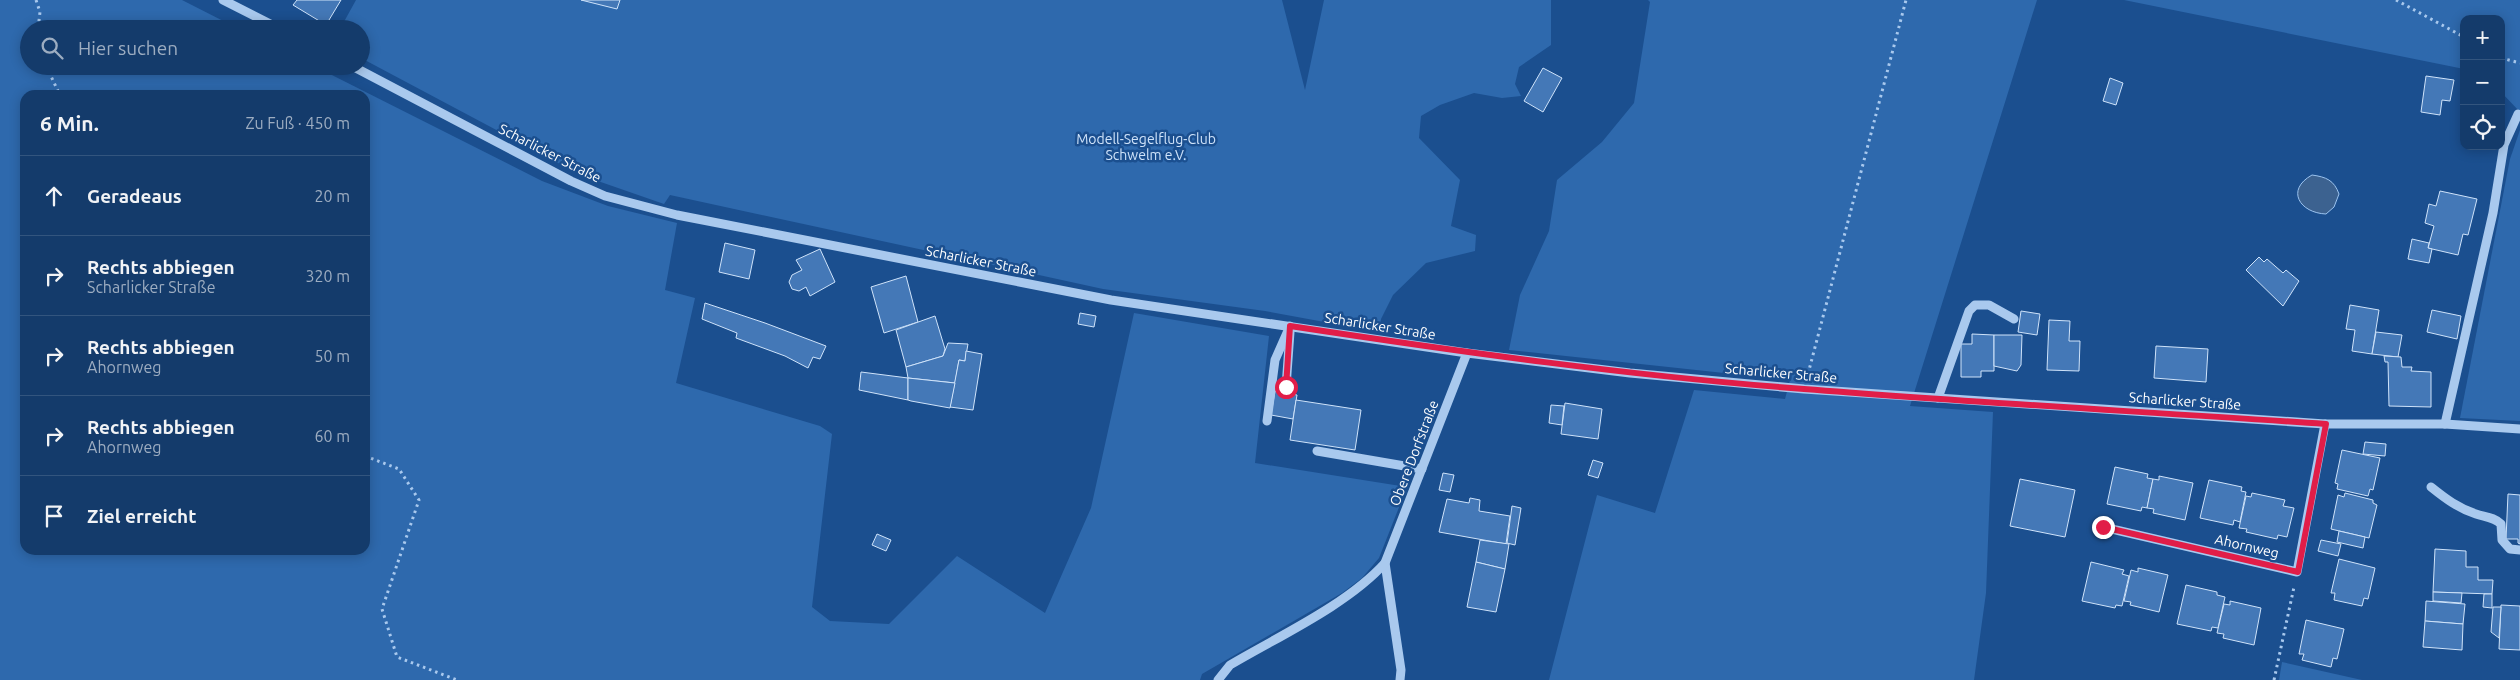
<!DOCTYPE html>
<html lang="de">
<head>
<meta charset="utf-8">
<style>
	:root { --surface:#143b6b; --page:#1d4271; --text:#f1f3f6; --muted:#9dadc1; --line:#33557e }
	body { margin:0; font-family:Ubuntu,sans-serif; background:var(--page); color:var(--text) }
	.controls { position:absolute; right:15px; top:15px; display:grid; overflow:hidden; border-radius:10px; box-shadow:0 2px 12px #0003 }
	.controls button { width:45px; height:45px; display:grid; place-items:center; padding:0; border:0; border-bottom:1px solid var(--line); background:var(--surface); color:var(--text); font:25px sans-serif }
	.stop { position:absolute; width:15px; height:15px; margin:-11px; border:4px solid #e11d48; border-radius:50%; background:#fff }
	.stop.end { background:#e11d48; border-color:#fff; box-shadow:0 1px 5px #0008 }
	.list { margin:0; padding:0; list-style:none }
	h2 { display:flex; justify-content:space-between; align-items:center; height:65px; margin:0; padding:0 20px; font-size:21px }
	h2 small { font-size:16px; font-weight:400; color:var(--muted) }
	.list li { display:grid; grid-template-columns:32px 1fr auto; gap:15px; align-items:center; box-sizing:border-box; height:80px; padding:0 20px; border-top:1px solid var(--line) }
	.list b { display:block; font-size:19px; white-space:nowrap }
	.list p { margin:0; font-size:16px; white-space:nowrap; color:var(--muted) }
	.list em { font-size:16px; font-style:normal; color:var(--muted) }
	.icon { flex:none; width:28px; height:28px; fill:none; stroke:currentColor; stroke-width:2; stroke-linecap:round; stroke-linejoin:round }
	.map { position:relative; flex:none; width:2520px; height:680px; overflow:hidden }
	.search { position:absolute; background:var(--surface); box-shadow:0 2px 12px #0003; left:20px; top:20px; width:350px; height:55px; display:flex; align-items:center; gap:12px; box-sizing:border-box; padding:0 18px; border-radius:28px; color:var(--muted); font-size:19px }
	.panel { position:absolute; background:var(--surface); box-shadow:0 2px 12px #0003; left:20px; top:90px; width:350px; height:465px; border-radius:15px }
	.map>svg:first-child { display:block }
	.green { fill:#2e69ad; fill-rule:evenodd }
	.water { fill:#3c6290; stroke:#9cc4f0 }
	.building { fill:#4478b7; stroke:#cfe3fa }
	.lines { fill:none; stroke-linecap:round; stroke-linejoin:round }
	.path { stroke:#a9c9ee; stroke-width:3; stroke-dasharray:2.5 4; stroke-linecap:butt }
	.minor { stroke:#a9c9ee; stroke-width:9 }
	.route { stroke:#e11d48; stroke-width:6 }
	.labels { text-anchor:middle; stroke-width:5; stroke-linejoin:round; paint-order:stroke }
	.park-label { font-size:14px; fill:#cfe3fa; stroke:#1b4f8f }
	.street-label { font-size:14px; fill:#fff; stroke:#1b4f8f }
</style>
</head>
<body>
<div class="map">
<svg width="2520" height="680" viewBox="0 0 2520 680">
	<rect width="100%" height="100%" fill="#1b4f8f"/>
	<g class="green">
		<path d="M0,0H182L239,29H29V66H314L542,181L608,206L677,223L665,290L695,298L676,383L820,426L832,434L812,607L830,621L889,624L957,556L1045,613L1091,508L1134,313L1269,336L1255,463L1407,487L1379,558L1362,578L1342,593L1202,674L1200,680H0ZM25,95H365V550H25Z"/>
		<polygon points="356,0 1282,0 1305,90 1324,0 1551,0 1551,45 1519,67 1515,84 1521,96 1502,98 1474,93 1440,105 1421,116 1419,138 1460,180 1451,226 1476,235 1475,251 1426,263 1393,295 1381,319 1379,332 1265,311 1103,289 670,195 664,204 595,180 560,164 361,58 361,29 340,29"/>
		<polygon points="1648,0 2037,0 1910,406 1993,412 1986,593 1974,680 1549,680 1597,495 1655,513 1694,390 1785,399 1790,380 1509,350 1520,295 1549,231 1557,180 1602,142 1634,103 1650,2"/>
		<polygon points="2124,0 2520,0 2520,112 2501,92 2501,19 2464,19 2464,69"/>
		<polygon points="2520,130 2520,421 2460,418 2510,159"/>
		<polygon points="2282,662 2362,680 2279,680"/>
	</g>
	<path class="water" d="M2312,175C2326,177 2334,180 2339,194L2334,207L2326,214C2300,213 2285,190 2312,175Z"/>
	<g class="building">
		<polygon points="297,0 341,0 326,25 293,5"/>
		<polygon points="581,0 620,0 617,9"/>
		<polygon points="1543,68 1562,78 1543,112 1524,101"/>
		<polygon points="2426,76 2454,80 2450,101 2442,100 2440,115 2421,112"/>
		<polygon points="2110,78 2123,83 2116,105 2103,101"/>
		<polygon points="2440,191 2477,199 2468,235 2463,234 2458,255 2428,248 2434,226 2425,223 2429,204 2436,206"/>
		<polygon points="2412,239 2429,243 2428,248 2432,249 2429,263 2408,259"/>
		<polygon points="725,243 755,250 749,279 719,272"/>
		<polygon points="820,249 835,282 810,296 806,287 799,291 792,289 789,282 792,275 802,270 796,260"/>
		<polygon points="2259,257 2264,262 2267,259 2283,273 2286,270 2299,281 2283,306 2246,270"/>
		<polygon points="906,276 918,322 884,333 871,287"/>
		<polygon points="705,303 765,323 826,346 820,359 813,357 808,368 785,356 736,338 737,333 702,319"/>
		<polygon points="2350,305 2379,310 2372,354 2352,351 2355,330 2346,329"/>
		<polygon points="2432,310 2461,316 2457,339 2427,332"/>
		<polygon points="2021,311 2040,314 2037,335 2018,332"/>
		<polygon points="1080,313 1096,316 1094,327 1078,324"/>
		<polygon points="935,316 945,349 943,356 906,367 896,330"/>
		<polygon points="2049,320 2070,321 2069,341 2080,341 2079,371 2047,370"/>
		<polygon points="2376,332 2402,335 2398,357 2372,354"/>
		<polygon points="1972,334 1994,335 1994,371 1981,371 1981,377 1961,377 1961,344 1972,344"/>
		<polygon points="1994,335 2022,335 2021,365 2017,371 1994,366"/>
		<polygon points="948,343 968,344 965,361 959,360 955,383 908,378 906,367 943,356"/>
		<polygon points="2156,346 2208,349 2206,382 2154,378"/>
		<polygon points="966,351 982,354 973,410 950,407 959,360 965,361"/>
		<polygon points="2384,356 2401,357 2402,367 2412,367 2411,371 2431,372 2431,407 2389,406 2388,362 2385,362"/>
		<polygon points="861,372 908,378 908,400 859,390"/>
		<polygon points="908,378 955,383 950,408 911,401 908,400"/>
		<polygon points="1275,391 1297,395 1293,419 1271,415"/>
		<polygon points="1296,400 1361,410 1355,450 1290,440"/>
		<polygon points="1565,403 1602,409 1598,439 1561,434"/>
		<polygon points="1551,405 1564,406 1562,425 1549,423"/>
		<polygon points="2365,442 2386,444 2385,456 2363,454"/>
		<polygon points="2342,450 2380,458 2373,490 2370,489 2368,496 2337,489 2338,484 2335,483"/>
		<polygon points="1593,460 1603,463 1598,478 1588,475"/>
		<polygon points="2115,467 2148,474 2147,478 2153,479 2147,508 2142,507 2141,511 2107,504"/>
		<polygon points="1443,473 1454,475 1450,492 1439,490"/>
		<polygon points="2159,476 2193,483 2185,520 2153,513 2154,509 2147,508 2153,479 2159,480"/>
		<polygon points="2020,479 2075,490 2065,537 2010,526"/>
		<polygon points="2209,480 2242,487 2241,491 2246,492 2240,522 2234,520 2233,525 2200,518"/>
		<polygon points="2252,493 2285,500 2283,506 2294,508 2287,537 2278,535 2277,539 2246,532 2247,529 2239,528 2246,496 2251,497"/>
		<polygon points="2345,493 2373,500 2373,503 2377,505 2369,538 2331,529 2338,495 2344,497"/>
		<polygon points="2508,494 2520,495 2520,544 2518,543 2518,539 2506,539"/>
		<polygon points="1470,498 1480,500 1479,511 1510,516 1506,544 1439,532 1447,499 1469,503"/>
		<polygon points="1512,506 1521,508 1515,545 1507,543"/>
		<polygon points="2339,531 2365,537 2363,548 2337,542"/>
		<polygon points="877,534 891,540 886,551 872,545"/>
		<polygon points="1480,540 1509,544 1505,569 1476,562"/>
		<polygon points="2321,540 2341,544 2338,556 2318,551"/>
		<polygon points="2435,549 2466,551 2466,567 2478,567 2478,580 2493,580 2492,594 2433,592"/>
		<polygon points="2339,559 2375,568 2368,599 2364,598 2362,606 2334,600 2335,593 2331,593"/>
		<polygon points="1476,562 1505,569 1496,612 1467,607"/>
		<polygon points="2091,562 2124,570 2122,574 2129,576 2122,606 2116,605 2115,608 2082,601"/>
		<polygon points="2138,568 2168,575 2159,612 2130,605 2131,602 2124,601 2131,570 2138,572"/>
		<polygon points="2186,585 2217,592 2217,595 2225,597 2218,628 2212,627 2211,631 2177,624"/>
		<polygon points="2433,592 2462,593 2461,603 2433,601"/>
		<polygon points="2484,594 2492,594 2492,608 2483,607"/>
		<polygon points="2230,601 2261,608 2254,645 2223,638 2224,634 2217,633 2224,604 2230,605"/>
		<polygon points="2426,601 2465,604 2463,624 2425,621"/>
		<polygon points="2501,605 2520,606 2520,650 2499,649"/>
		<polygon points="2493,607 2501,607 2499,638 2491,632"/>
		<polygon points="2306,620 2344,629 2337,659 2333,658 2331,667 2302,660 2304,654 2299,654"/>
		<polygon points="2425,621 2463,624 2462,650 2423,647"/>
	</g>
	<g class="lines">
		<g class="path">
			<polyline points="36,0 40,12 38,29"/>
			<polyline points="2396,0 2464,37"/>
			<polyline points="2501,58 2520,63"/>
			<polyline points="46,66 60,95"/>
			<polyline points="1808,374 1906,0"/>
			<polyline points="365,456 399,469 419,500 382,609 397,657 457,680"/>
			<polyline points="2274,680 2294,587"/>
		</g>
		<g class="minor">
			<polyline points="223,0 280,29"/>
			<polyline points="352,66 571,181 605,196 677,215 1111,300 1467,353 1630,373 1804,389 2325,424 2445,424 2520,429"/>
			<polyline points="1286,387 1290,332"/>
			<polyline points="1938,398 1969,311 1975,305 1989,305 2014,319"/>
			<polyline points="1267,421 1275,360 1290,326"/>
			<polyline points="2445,424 2493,213 2504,145 2518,114"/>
			<polyline points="1317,451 1422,469"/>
			<path d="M2431,487C2446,499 2458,508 2476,514C2485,517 2494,517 2501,524L2502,540L2510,549L2520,550"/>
			<polyline points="2103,527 2297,572 2325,424"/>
			<polyline points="1385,563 1401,670 1400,680"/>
			<path d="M1218,680L1230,665C1279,636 1347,605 1385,563L1467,353"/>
		</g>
	</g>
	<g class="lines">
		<path class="route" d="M1286,387L1290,326C1461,352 1632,376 1804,389C1977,403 2152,412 2326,424L2298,572L2103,527"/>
	</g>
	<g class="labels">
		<g class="park-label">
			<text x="1146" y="144">Modell-Segelflug-Club<tspan x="1146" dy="16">Schwelm e.V.</tspan></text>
		</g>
		<g class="street-label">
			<text transform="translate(550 153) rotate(27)" y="5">Scharlicker Straße</text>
			<text transform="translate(981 261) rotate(11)" y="5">Scharlicker Straße</text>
			<text transform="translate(1380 326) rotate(9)" y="5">Scharlicker Straße</text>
			<text transform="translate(1781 373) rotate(5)" y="5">Scharlicker Straße</text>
			<text transform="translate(2185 401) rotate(4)" y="5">Scharlicker Straße</text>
			<text transform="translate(1414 453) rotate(-69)" y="5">Obere Dorfstraße</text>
			<text transform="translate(2247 546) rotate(13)" y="5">Ahornweg</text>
		</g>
	</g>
</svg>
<div class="controls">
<button>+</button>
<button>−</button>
<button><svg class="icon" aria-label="locate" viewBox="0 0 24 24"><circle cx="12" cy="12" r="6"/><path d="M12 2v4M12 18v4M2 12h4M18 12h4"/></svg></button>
</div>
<div class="stop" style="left:1286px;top:387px"></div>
<div class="stop end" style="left:2103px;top:527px"></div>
<div class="search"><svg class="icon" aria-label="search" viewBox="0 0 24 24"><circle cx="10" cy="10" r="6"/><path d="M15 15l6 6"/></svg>Hier suchen</div>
<section class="panel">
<h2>6 Min.<small>Zu Fuß · 450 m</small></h2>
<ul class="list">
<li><svg class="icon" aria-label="ahead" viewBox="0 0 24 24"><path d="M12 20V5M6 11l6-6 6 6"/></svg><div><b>Geradeaus</b></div><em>20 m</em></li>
<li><svg class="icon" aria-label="right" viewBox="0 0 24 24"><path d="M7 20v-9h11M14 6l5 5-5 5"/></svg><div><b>Rechts abbiegen</b><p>Scharlicker Straße</p></div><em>320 m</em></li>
<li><svg class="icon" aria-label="right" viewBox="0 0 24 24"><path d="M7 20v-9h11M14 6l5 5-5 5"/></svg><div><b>Rechts abbiegen</b><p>Ahornweg</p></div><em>50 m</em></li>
<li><svg class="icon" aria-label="right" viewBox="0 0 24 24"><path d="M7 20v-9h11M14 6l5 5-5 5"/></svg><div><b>Rechts abbiegen</b><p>Ahornweg</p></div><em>60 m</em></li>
<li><svg class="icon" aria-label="arrive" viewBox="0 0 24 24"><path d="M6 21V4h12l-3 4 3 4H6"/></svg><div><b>Ziel erreicht</b></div></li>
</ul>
</section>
</div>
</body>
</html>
